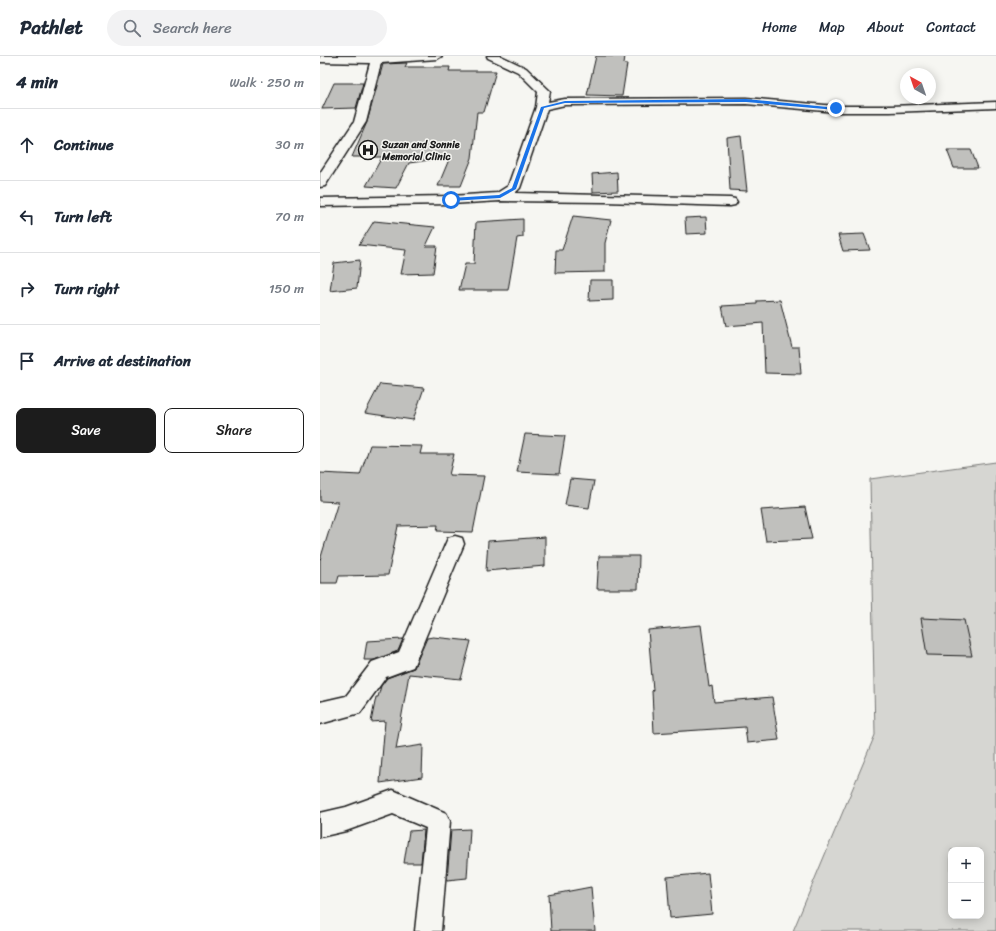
<!DOCTYPE html>
<html lang="en">
<head>
<meta charset="utf-8">
<style>
	:root { --surface:#fff; --page:#f2f2f3; --text:#1f2937; --muted:#747a83; --line:#e0e1e3; --accent:#1c1c1c }
	body { margin:0; font-family:Sriracha,sans-serif; background:var(--page); color:var(--text) }
	.controls { position:absolute; right:12px; bottom:12px; display:grid; overflow:hidden; border-radius:8px; box-shadow:0 2px 10px #0003 }
	.controls button { width:36px; height:36px; display:grid; place-items:center; padding:0; border:0; border-bottom:1px solid var(--line); background:var(--surface); color:var(--text); font:20px sans-serif }
	.compass { position:absolute; left:580px; top:12px; width:36px; height:36px; border-radius:50%; background:var(--surface); box-shadow:0 2px 10px #0003; rotate:320deg }
	.stop { position:absolute; width:12px; height:12px; margin:-9px; border:3px solid #1a73e8; border-radius:50%; background:#fff }
	.stop.end { background:#1a73e8; border-color:#fff; box-shadow:0 1px 4px #0008 }
	.list { margin:0; padding:0; list-style:none }
	h2 { display:flex; justify-content:space-between; align-items:center; height:52px; margin:0; padding:0 16px; font-size:17px }
	h2 small { font-size:13px; font-weight:400; color:var(--muted) }
	.list li { display:grid; grid-template-columns:26px 1fr auto; gap:12px; align-items:center; box-sizing:border-box; height:72px; padding:0 16px; border-top:1px solid var(--line) }
	.list b { display:block; font-size:15px; white-space:nowrap }
	.list em { font-size:13px; font-style:normal; color:var(--muted) }
	.actions { display:flex; gap:8px; padding:12px 16px }
	.actions a { flex:1; padding:9px 0; border:1px solid var(--accent); border-radius:8px; text-align:center; font-size:14px; color:var(--accent) }
	.actions .main { background:var(--accent); color:#fff }
	.icon { flex:none; width:22px; height:22px; fill:none; stroke:currentColor; stroke-width:2; stroke-linecap:round; stroke-linejoin:round }
	.map { position:relative; flex:none; width:676px; height:875px; overflow:hidden }
	header { display:flex; align-items:center; gap:24px; box-sizing:border-box; height:56px; padding:0 20px; background:var(--surface); border-bottom:1px solid var(--line) }
	header strong { font-size:19px }
	nav { display:flex; gap:22px; margin-inline-start:auto; font-size:14px }
	.search { width:280px; height:36px; background:var(--page); display:flex; align-items:center; gap:10px; box-sizing:border-box; padding:0 14px; border-radius:22px; color:var(--muted); font-size:15px }
	main { display:flex }
	aside { flex:1; background:var(--surface) }
	.map>svg:first-child { display:block }
	.green { fill:#d6d6d2; stroke:#797977; fill-rule:evenodd }
	.building { fill:#c0c0bd; stroke:#1c1c1c }
	.lines { fill:none; stroke-linecap:round; stroke-linejoin:round }
	.minor-casing { stroke:#1c1c1c; stroke-width:3 }
	.minor { fill:#f6f6f2; fill-rule:evenodd }
	.route { fill:#1a73e8 }
	.labels { text-anchor:middle; stroke-width:3; stroke-linejoin:round; paint-order:stroke }
	.far-poi-label { font-size:10px; font-weight:bold; fill:#1c1c1c; stroke:#f6f6f2; text-anchor:start }
</style>
</head>
<body>
<header>
<strong>Pathlet</strong>
<div class="search"><svg class="icon" aria-label="search" viewBox="0 0 24 24"><circle cx="10" cy="10" r="6"/><path d="M15 15l6 6"/></svg>Search here</div>
<nav><a>Home</a><a>Map</a><a>About</a><a>Contact</a></nav>
</header>
<main>
<aside>
<h2>4 min<small>Walk · 250 m</small></h2>
<ul class="list">
<li><svg class="icon" aria-label="ahead" viewBox="0 0 24 24"><path d="M12 20V5M6 11l6-6 6 6"/></svg><div><b>Continue</b></div><em>30 m</em></li>
<li><svg class="icon" aria-label="left" viewBox="0 0 24 24"><path d="M17 20v-9H6M10 6l-5 5 5 5"/></svg><div><b>Turn left</b></div><em>70 m</em></li>
<li><svg class="icon" aria-label="right" viewBox="0 0 24 24"><path d="M7 20v-9h11M14 6l5 5-5 5"/></svg><div><b>Turn right</b></div><em>150 m</em></li>
<li><svg class="icon" aria-label="arrive" viewBox="0 0 24 24"><path d="M6 21V4h12l-3 4 3 4H6"/></svg><div><b>Arrive at destination</b></div></li>
</ul>
<div class="actions"><a class="main">Save</a><a>Share</a></div>
</aside>
<div class="map">
<svg width="676" height="875" viewBox="0 0 676 875">
	<rect width="100%" height="100%" fill="#f6f6f2"/>
	<filter id="ink" filterUnits="userSpaceOnUse"><feTurbulence type="fractalNoise" baseFrequency=".025" numOctaves="2"/><feDisplacementMap in="SourceGraphic" scale="8" xChannelSelector="R" yChannelSelector="G"/><feConvolveMatrix kernelMatrix="1 2 1 2 8 2 1 2 1" color-interpolation-filters="sRGB"/></filter>
	<g filter="url(#ink)">
		<path class="green" d="M676,406V875H473L555,679L550,423ZM631,794H661V860H631Z"/>
		<g class="building">
			<polygon points="276,0 305,0 304,8 307,8 302,40 267,39"/>
			<polygon points="87,7 85,11 130,11 129,15 176,15 164,56 157,56 152,102 141,130 118,130 130,101 89,107 76,132 46,130 62,101 32,101 47,66 63,8"/>
			<polygon points="14,27 43,27 36,52 2,53"/>
			<polygon points="421,80 427,135 410,134 407,82"/>
			<polygon points="627,94 651,94 658,112 634,112"/>
			<polygon points="297,116 298,135 273,136 272,118"/>
			<polygon points="253,160 291,164 285,187 285,216 235,217 236,194 242,194"/>
			<polygon points="386,161 387,177 366,178 365,162"/>
			<polygon points="203,163 203,181 197,182 188,234 139,234 145,208 154,208 156,166"/>
			<polygon points="54,165 115,171 106,190 117,190 113,217 81,218 86,194 39,189"/>
			<polygon points="544,178 550,194 523,195 518,179"/>
			<polygon points="40,204 37,232 10,235 14,207"/>
			<polygon points="270,224 293,224 293,244 269,245"/>
			<polygon points="460,244 472,291 479,291 481,318 445,317 443,267 406,270 402,250 437,248 437,245"/>
			<polygon points="60,328 104,332 93,364 45,357"/>
			<polygon points="205,378 245,380 239,418 197,416"/>
			<polygon points="50,389 102,390 100,398 134,398 129,419 164,420 153,476 117,475 118,469 78,470 68,519 19,520 17,527 0,527 0,504 18,446 0,445 0,417 40,419"/>
			<polygon points="250,423 274,425 269,452 245,449"/>
			<polygon points="485,451 492,483 446,485 441,454"/>
			<polygon points="225,481 225,510 166,515 168,485"/>
			<polygon points="279,500 319,500 318,533 277,533"/>
			<polygon points="601,562 644,564 652,600 607,599"/>
			<polygon points="381,569 389,631 392,630 394,646 452,641 459,684 427,687 425,671 334,677 332,635 333,634 328,574"/>
			<polygon points="113,581 151,585 141,623 89,618 76,693 103,689 102,721 60,727 65,665 51,666 56,641 58,641 61,630 67,622 94,612 107,582"/>
			<polygon points="83,583 78,595 54,604 44,604 47,585"/>
			<polygon points="150,773 147,822 127,824 131,774"/>
			<polygon points="104,774 101,807 84,807 89,775"/>
			<polygon points="388,817 392,858 350,862 347,821"/>
			<polygon points="271,831 275,875 231,875 229,839"/>
		</g>
		<g class="lines">
			<defs>
				<g id="minor">
					<polygon points="0,0 122,0 117,3 61,7 46,66 5,130 0,131 0,117 34,66 50,7 0,6"/>
					<polygon points="167,0 181,0 206,12 230,35 228,46 245,43 426,42 516,50 570,50 676,46 676,52 570,56 516,56 426,48 245,49 227,53 200,132 195,137 410,142 415,143 417,146 415,149 410,150 285,146 180,145 131,148 0,150 0,142 131,140 177,137 188,130 216,51 218,36 198,16 168,2"/>
					<polygon points="135,480 142,482 144,488 93,611 66,621 40,657 0,668 0,646 26,640 52,606 79,596 128,482"/>
					<polygon points="73,734 126,757 130,765 121,875 95,875 106,772 73,758 26,775 0,781 0,757 26,751"/>
				</g>
			</defs>
			<use href="#minor" class="minor-casing"/>
			<use href="#minor" class="minor"/>
		</g>
	</g>
	<polygon class="route" points="426,43 518,52 516,54 426,46 245,47 224,52 196,133 180,142 131,145 129,144 131,142 179,139 192,132 221,51 245,45"/>
	<defs>
		<symbol id="hospital-ring" viewBox="-11 -11 22 22"><circle r="9.5" fill="#f6f6f2" stroke="#1c1c1c" stroke-width="1.5"/><path d="M-5-5h3v3.5h4V-5h3V5h-3V1.5h-4V5h-3Z" fill="#1c1c1c"/></symbol>
	</defs>
	<g fill-rule="evenodd">
		<use href="#hospital-ring" x="37" y="83" width="22" height="22"/>
	</g>
	<g class="labels">
		<g class="far-poi-label">
			<text x="62" y="92">Suzan and Sonnie<tspan x="62" dy="12">Memorial Clinic</tspan></text>
		</g>
	</g>
</svg>
<div class="controls">
<button>+</button>
<button>−</button>
</div>
<svg class="compass" viewBox="-18 -18 36 36"><path d="M0-13l5 13h-10z" fill="#e53935"/><path d="M0 13l5-13h-10z" fill="#747a83"/></svg>
<div class="stop" style="left:131px;top:144px"></div>
<div class="stop end" style="left:516px;top:52px"></div>
</div>
</main>
</body>
</html>
